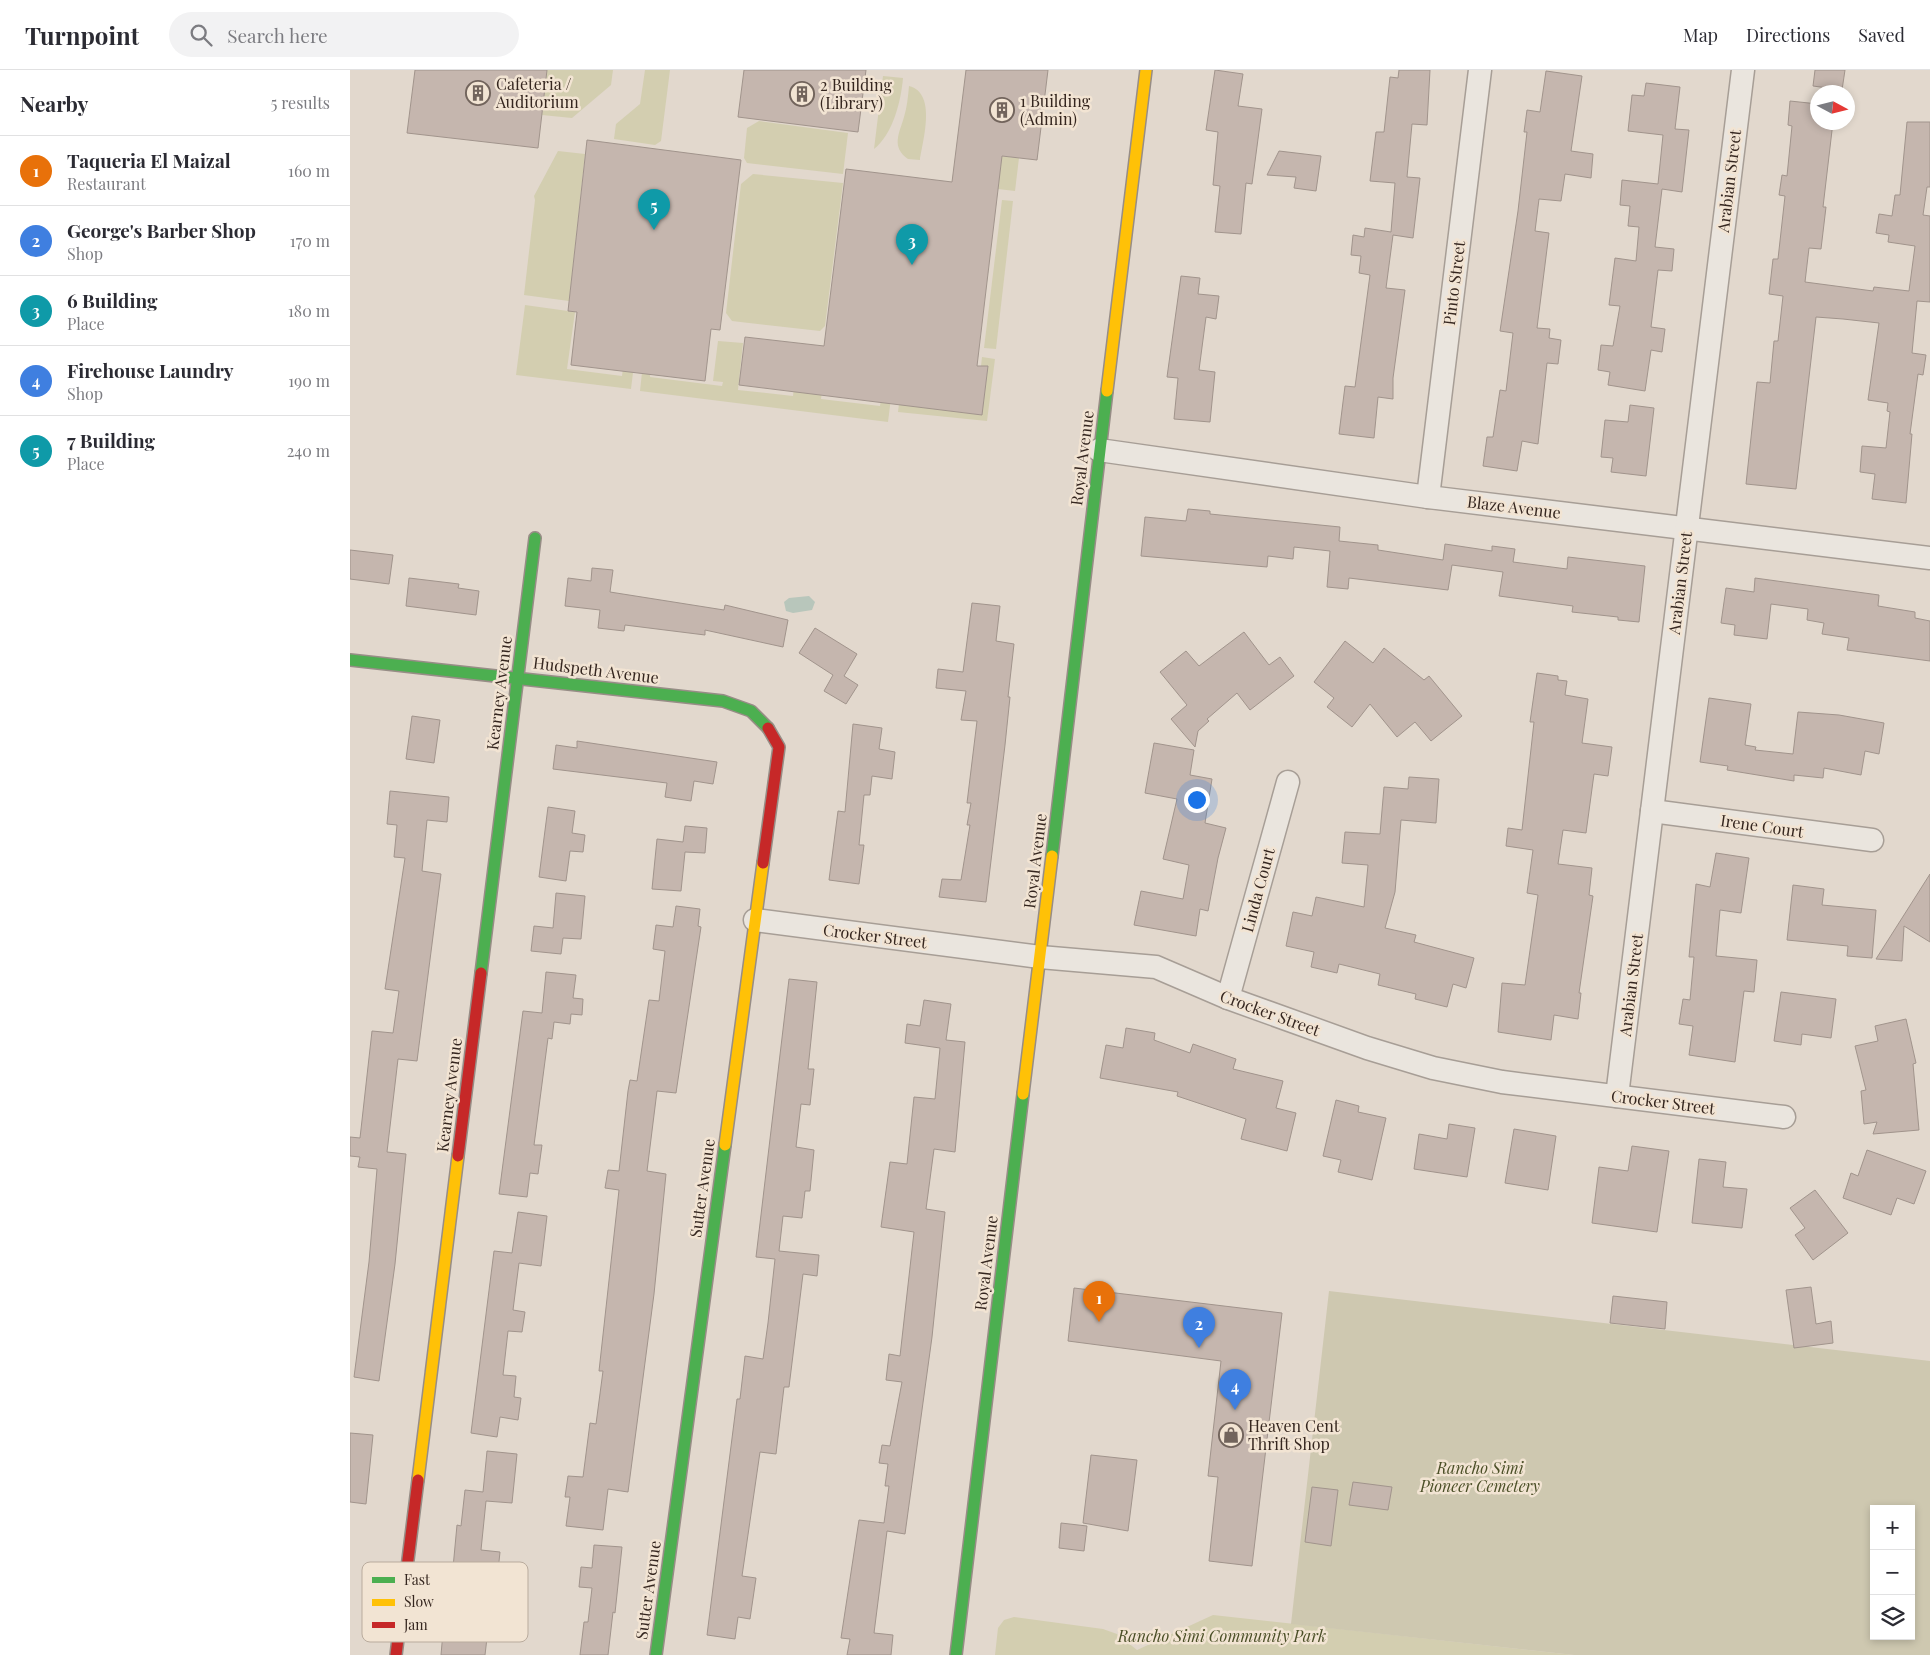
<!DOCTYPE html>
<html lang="en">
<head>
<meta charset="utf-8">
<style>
	:root { --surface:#fff; --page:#f2f2f3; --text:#2b2b33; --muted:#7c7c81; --line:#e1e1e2; --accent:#0f766e }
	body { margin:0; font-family:"Playfair Display",serif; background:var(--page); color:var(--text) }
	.controls { position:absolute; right:15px; bottom:15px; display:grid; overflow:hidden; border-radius:0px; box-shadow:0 2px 8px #0003 }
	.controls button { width:45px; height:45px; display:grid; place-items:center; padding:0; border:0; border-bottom:1px solid var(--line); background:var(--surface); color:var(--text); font:25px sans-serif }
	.compass { position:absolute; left:1460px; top:15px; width:45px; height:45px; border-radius:50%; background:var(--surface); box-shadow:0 2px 8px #0003; rotate:97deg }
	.you { position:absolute; left:846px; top:729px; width:18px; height:18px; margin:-12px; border:4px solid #fff; border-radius:50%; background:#1a73e8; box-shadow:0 0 0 8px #1a73e833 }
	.badge { display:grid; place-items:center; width:32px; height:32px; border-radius:50%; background:var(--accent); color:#fff; font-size:16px; font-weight:700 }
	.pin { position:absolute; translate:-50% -41px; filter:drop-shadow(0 1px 2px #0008) }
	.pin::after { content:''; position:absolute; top:26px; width:18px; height:15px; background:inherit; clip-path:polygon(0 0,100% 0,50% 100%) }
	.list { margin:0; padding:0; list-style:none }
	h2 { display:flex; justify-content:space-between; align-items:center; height:65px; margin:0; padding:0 20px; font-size:21px }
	h2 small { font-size:16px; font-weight:400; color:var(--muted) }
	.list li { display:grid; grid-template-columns:32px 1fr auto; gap:15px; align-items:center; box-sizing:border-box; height:70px; padding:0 20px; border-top:1px solid var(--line) }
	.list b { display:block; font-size:19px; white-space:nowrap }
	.list p { margin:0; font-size:16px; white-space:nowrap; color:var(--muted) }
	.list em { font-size:16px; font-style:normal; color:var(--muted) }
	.icon { flex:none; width:28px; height:28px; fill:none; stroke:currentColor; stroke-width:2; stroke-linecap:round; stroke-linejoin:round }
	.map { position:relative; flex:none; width:1580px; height:1585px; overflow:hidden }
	header { display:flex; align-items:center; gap:30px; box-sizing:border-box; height:70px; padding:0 25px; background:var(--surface); border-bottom:1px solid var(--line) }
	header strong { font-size:24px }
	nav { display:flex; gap:28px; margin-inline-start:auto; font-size:18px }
	.search { width:350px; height:45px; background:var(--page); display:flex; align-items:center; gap:12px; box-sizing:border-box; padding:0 18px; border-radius:28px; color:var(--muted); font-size:19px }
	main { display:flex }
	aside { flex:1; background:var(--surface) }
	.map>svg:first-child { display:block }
	.green { fill:#d3ceb0 }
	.cemetery { fill:#cec8b0; fill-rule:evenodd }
	.water { fill:#b8c6bb }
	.building { fill:#c5b6ae; stroke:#a1948c }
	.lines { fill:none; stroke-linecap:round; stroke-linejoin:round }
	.street-casing { stroke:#a79e96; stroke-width:25 }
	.fast-casing { stroke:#978d86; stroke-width:14 }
	.slow-casing { stroke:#978d86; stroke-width:14 }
	.jam-casing { stroke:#978d86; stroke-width:14 }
	.street { stroke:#eae5de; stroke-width:22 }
	.fast { stroke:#4caf50; stroke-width:11 }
	.slow { stroke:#ffc107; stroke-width:11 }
	.jam { stroke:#c62828; stroke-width:11 }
	.labels { text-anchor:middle; stroke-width:5; stroke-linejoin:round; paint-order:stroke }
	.poi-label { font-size:16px; fill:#35261f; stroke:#f2e4d3; text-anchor:start }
	.street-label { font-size:16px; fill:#35261f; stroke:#f2e4d3 }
	.park-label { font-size:16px; font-style:italic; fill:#4b4f27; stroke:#f2e4d3 }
	.key { fill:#f2e4d3; stroke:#b9ab9d; stroke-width:1 }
	.key-label { font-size:14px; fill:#35261f }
</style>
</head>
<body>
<header>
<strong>Turnpoint</strong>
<div class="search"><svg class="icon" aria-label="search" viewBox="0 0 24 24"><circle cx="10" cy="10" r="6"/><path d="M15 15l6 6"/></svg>Search here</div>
<nav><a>Map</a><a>Directions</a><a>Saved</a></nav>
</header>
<main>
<aside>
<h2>Nearby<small>5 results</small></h2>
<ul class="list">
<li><span class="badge" style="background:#e8710a">1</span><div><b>Taqueria El Maizal</b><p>Restaurant</p></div><em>160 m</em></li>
<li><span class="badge" style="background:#3f7fe0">2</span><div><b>George's Barber Shop</b><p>Shop</p></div><em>170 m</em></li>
<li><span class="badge" style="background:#0f9aa8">3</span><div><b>6 Building</b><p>Place</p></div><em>180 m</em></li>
<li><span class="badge" style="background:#3f7fe0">4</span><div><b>Firehouse Laundry</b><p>Shop</p></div><em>190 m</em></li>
<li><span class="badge" style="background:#0f9aa8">5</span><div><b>7 Building</b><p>Place</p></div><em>240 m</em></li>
</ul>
</aside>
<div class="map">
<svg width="1580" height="1585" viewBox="0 0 1580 1585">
	<rect width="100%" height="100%" fill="#e2d8cd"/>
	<g class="green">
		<polygon points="197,0 263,0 261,15 222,48 192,45"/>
		<polygon points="295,0 320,0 311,71 305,75 264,69 266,54 290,34"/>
		<path d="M533,6L553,8C551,31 543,64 524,79Z"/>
		<path d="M559,16C587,23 573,70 570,90L558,89C541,77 549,64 554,47C557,37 558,27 559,16Z"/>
		<polygon points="409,51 498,63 493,104 397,93 394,88 397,58"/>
		<polygon points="208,81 235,84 219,231 174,225 185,130 184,126"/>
		<polygon points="650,86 669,88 665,121 648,119"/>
		<polygon points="403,104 493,113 475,256 470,261 382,251 376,243 391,114"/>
		<polygon points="652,130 663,131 646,279 634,278"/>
		<polygon points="175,235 225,242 217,299 272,306 277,269 287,270 281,319 166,305"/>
		<polygon points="296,265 304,266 300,307 372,316 373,312 363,311 368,271 393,273 388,320 443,326 448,278 477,281 471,329 530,336 536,293 545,295 538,352 290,321"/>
		<polygon points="632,287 645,289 637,351 548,342 554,292 608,342 632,345 638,297 631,296"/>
		<polygon points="863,1545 1224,1585 645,1585 648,1558 654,1550 664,1547 753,1559 767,1564 787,1580"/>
	</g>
	<path class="cemetery" d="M979,1221L1580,1291V1585H1224L941,1554ZM1524,1439H1561V1566H1524Z"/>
	<polygon class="water" points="459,526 465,532 462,540 443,543 436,541 434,532 439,528"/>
	<g class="building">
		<polygon points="65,0 197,0 188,78 57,63"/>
		<polygon points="394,0 516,0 508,62 388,47"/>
		<polygon points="616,0 698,0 687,90 652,86 627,296 638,296 632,345 389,315 395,267 474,276 496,99 602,112"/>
		<polygon points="865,0 893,4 888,36 912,39 902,114 896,113 891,164 865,162 870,116 863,115 868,62 856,60"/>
		<polygon points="1049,0 1080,0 1077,55 1062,54 1057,107 1070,108 1063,168 1043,165 1036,218 1055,220 1043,308 1043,329 1028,327 1024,368 989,364 995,316 1005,317 1020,205 1009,203 1011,186 1001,185 1003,165 1014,167 1015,158 1041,162 1045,113 1020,111 1026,62 1034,62 1040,7 1048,8"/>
		<polygon points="1465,0 1495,0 1492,20 1463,16"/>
		<polygon points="1196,1 1232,6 1221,81 1243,84 1241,108 1215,104 1211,131 1189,129 1185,161 1199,163 1187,258 1200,259 1199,268 1211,270 1208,294 1197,293 1188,374 1172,371 1167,401 1133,396 1137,367 1143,367 1150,320 1156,321 1163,263 1150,261 1168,141 1177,62 1174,62 1177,40 1190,42"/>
		<polygon points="1296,13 1330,17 1325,59 1339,60 1332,122 1312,119 1305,177 1324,179 1322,201 1308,200 1301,257 1315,259 1312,282 1301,280 1295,321 1258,315 1260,302 1248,300 1251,275 1263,276 1270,236 1259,235 1265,188 1286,191 1289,157 1278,156 1280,136 1270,135 1272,110 1308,114 1313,65 1278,61 1282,25 1294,26"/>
		<polygon points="1440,31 1468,34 1468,52 1483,52 1473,137 1476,137 1471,179 1459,178 1455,212 1523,221 1524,217 1559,221 1565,176 1538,172 1539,165 1526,163 1529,144 1542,146 1545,125 1550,125 1557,52 1580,52 1580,117 1577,117 1573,145 1580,146 1580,232 1567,231 1562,283 1576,285 1573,305 1568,304 1560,364 1562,364 1556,433 1522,429 1525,404 1510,402 1512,376 1536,378 1540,342 1537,341 1538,333 1518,330 1529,253 1493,249 1466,247 1446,419 1396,414 1407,312 1420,313 1424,271 1428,271 1433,226 1419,224 1423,189 1428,189 1435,126 1429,125 1432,105 1437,106 1442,56 1438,55"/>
		<polygon points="237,70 391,90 370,260 361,259 355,311 221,295 227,242 218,241"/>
		<polygon points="929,81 971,86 966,121 944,118 946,107 917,105"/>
		<polygon points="831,206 850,208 848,224 869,226 866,249 856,247 849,300 865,302 860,352 824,349 828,308 817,307"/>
		<polygon points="1280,335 1304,338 1296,406 1261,402 1263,388 1251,387 1255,350 1278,352"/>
		<polygon points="838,439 860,441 860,444 990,457 989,471 1028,475 1028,480 1093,490 1095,474 1142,481 1142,476 1165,479 1163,492 1217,499 1218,487 1295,496 1289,552 1268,550 1268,547 1222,542 1223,536 1149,526 1153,502 1102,495 1098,520 999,508 998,519 977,517 980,481 944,477 943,489 918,486 917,497 791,486 795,447 836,451"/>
		<polygon points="0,480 43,485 39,514 0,509"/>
		<polygon points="242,498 263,500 260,522 374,540 375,535 438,550 433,577 355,560 355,565 275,555 274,561 248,558 250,540 215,536 218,508 241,511"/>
		<polygon points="59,508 109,514 108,518 129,521 126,545 56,536"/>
		<polygon points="1405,508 1529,525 1528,536 1565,542 1565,548 1580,551 1580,591 1497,580 1499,568 1472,564 1474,553 1457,550 1458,539 1421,534 1417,569 1384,565 1385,555 1371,553 1376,518 1404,522"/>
		<polygon points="622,533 650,536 646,571 664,574 658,627 660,627 655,675 636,832 589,827 592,809 611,810 620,755 617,755 621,733 617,733 627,651 611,650 616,621 586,618 588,599 613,602"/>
		<polygon points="465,558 507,584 494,606 508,615 496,634 474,621 483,605 449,583"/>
		<polygon points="894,562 919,595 930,587 944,606 900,640 887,623 857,649 859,651 848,661 845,677 821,649 837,635 810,602 836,581 849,596"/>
		<polygon points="995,571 1023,593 1034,578 1074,610 1079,606 1112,646 1081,671 1065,652 1047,667 1020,634 1002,657 977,637 984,628 964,612"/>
		<polygon points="1187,603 1208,606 1208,610 1217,611 1215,625 1238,629 1232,673 1262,677 1258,706 1244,704 1236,763 1213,760 1208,794 1242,798 1239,825 1243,826 1229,923 1231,923 1228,949 1204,945 1201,970 1148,962 1152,913 1175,915 1188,825 1177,823 1183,780 1156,776 1158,758 1172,760 1184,652 1180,652"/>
		<polygon points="1359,628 1401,634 1395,675 1406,677 1405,680 1443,684 1448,642 1489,645 1534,653 1529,684 1515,681 1511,705 1474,698 1473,708 1444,705 1444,711 1377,700 1378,696 1350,692"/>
		<polygon points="62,646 90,650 84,693 56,689"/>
		<polygon points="503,654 532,658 529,679 545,682 542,709 522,706 520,725 514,725 509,775 514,775 509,814 479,810 488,741 495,742"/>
		<polygon points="227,671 367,692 363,714 344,711 341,731 315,727 317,713 203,699 206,675 227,678"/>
		<polygon points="804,673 844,680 840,705 862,709 855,753 876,758 868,788 858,841 850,839 846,866 784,855 791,821 833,829 839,795 813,789 827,729 795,723"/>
		<polygon points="1059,707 1089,709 1086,753 1051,750 1045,822 1035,858 1066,865 1064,872 1124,888 1116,918 1103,914 1097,937 1065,929 1066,924 1028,915 1030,904 989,894 987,903 961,897 964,882 936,876 943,842 962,846 966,827 1014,837 1018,795 992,793 995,762 1030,764 1034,717 1058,719"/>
		<polygon points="40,721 99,727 97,752 77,750 72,801 91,804 67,991 48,989 37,1082 56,1084 45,1194 29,1311 4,1307 19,1192 27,1099 8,1097 10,1087 0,1086 0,1067 10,1068 22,961 43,963 49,921 35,919 55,788 44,787 47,755 37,754"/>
		<polygon points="198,737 225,741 222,763 235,765 233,782 220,781 216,811 189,807"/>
		<polygon points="335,756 357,758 355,783 335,782 331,821 302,819 307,769 333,772"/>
		<polygon points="1366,783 1399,788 1391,843 1370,840 1366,886 1407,890 1404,922 1394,921 1385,992 1339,985 1343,956 1329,954 1333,929 1340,930 1344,887 1339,887 1346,814 1360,817"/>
		<polygon points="1580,804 1580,872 1554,856 1552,891 1526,889"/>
		<polygon points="1443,815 1474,819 1472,835 1526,840 1522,888 1497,886 1498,876 1437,870"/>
		<polygon points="206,823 235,826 231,869 213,868 211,884 181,881 184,856 203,858"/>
		<polygon points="326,836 350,839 348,856 351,857 326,1023 307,1021 297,1101 316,1104 304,1224 278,1422 258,1419 253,1460 216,1456 220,1427 215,1427 218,1406 233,1407 240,1353 246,1354 253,1301 249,1301 269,1120 255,1118 258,1100 269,1101 278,1021 280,1010 287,1011 299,930 309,931 315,881 303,879 306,855 323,857"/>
		<polygon points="196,902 226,905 223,928 233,929 232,945 221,944 220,954 204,952 202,969 198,968 184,1075 192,1075 188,1104 180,1103 177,1127 149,1124 173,941 192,943"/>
		<polygon points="439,909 467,912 458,999 464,999 460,1035 451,1034 446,1077 464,1080 460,1121 455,1121 452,1148 433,1146 429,1181 469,1185 467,1206 453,1204 439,1317 434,1317 426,1384 410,1382 392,1506 406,1508 400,1549 388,1547 385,1569 357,1565 387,1329 390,1329 395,1286 413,1289 418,1253 425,1189 406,1187"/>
		<polygon points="1431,922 1486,929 1481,968 1452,964 1451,975 1424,971"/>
		<polygon points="574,930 601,934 596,970 615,972 605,1082 584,1079 576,1139 595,1142 582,1267 555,1464 537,1461 524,1563 543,1565 541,1585 497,1585 500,1569 491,1568 509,1450 534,1453 539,1416 535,1416 538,1394 529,1393 532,1375 540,1376 552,1312 536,1310 539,1284 550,1286 564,1162 531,1157 540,1092 557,1094 564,1027 585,1029 590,978 555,973 557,954 570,956"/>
		<polygon points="1556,949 1566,993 1563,994 1569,1060 1523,1064 1527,1052 1514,1054 1511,1021 1516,1020 1505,976 1528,971 1525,956"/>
		<polygon points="776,958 805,963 804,970 840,983 843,974 886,989 883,999 933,1011 926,1038 946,1043 937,1081 891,1069 896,1049 827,1026 828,1022 750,1008 756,975 773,978"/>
		<polygon points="986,1030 1009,1036 1008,1042 1036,1048 1022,1110 988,1102 991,1090 973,1086"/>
		<polygon points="1099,1054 1125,1058 1117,1107 1064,1099 1069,1064 1097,1069"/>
		<polygon points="1164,1059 1206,1066 1198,1120 1155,1113"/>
		<polygon points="1282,1076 1319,1081 1307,1162 1242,1153 1249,1097 1278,1101"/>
		<polygon points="1517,1080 1576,1101 1564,1134 1547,1128 1541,1145 1493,1128 1501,1103 1508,1106"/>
		<polygon points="1349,1089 1376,1092 1373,1117 1397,1119 1392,1158 1342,1153"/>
		<polygon points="1465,1120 1498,1163 1463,1190 1445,1165 1455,1158 1440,1138"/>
		<polygon points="168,1142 197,1146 191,1196 169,1193 163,1240 175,1242 172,1262 158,1261 153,1305 166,1306 164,1327 171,1328 168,1350 150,1347 147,1367 121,1363 144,1181 162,1183"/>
		<polygon points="1461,1217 1466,1254 1481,1251 1483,1273 1444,1278 1436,1220"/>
		<polygon points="724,1218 932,1243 902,1496 859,1491 868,1407 858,1406 871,1291 718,1271"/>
		<polygon points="1263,1226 1317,1232 1315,1259 1260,1253"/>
		<polygon points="0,1363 23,1365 16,1434 0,1432"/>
		<polygon points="137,1381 167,1384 162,1433 136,1431 131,1480 150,1482 148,1501 133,1500 130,1528 127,1528 123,1567 137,1568 135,1585 91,1585 93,1562 97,1562 107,1455 111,1456 115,1420 133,1422"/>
		<polygon points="741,1385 787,1390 778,1461 733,1453"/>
		<polygon points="1003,1412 1042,1417 1038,1440 999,1435"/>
		<polygon points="962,1417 988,1420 981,1476 955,1472"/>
		<polygon points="711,1453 737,1456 734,1481 709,1478"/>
		<polygon points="244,1475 272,1477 265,1543 263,1542 258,1585 230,1585 234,1552 238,1552 242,1518 229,1517 231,1497 242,1498"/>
	</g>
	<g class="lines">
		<defs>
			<g id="street">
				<polyline points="749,380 1078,427 1580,488"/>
				<polyline points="1078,427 1130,0"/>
				<polyline points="1302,741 1522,770"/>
				<polyline points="405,850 690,887 806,897 878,928 1017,978 1083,998 1152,1012 1434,1047"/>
				<polyline points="878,928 938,712"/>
				<polyline points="1267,1026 1393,0"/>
			</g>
			<g id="fast">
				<polyline points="0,590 373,631 401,641 418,658"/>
				<polyline points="702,786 757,321"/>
				<polyline points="131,903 185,468"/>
				<polyline points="306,1585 375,1075"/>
				<polyline points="606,1585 673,1024"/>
			</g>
			<g id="slow">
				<polyline points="757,321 796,0"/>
				<polyline points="673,1024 702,786"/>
				<polyline points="375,1075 413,793"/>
				<polyline points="68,1410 108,1086"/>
			</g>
			<g id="jam">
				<polyline points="413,793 429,677 418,658"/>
				<polyline points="108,1086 131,903"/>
				<polyline points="46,1585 68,1410"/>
			</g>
		</defs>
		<use href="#street" class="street-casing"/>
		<use href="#fast" class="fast-casing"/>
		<use href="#slow" class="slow-casing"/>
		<use href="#jam" class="jam-casing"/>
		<use href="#street" class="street"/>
		<use href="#fast" class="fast"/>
		<use href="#slow" class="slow"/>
		<use href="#jam" class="jam"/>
	</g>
	<defs>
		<symbol id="building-ring" viewBox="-11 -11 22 22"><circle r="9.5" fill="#f2e4d3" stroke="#72645c" stroke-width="1.5"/><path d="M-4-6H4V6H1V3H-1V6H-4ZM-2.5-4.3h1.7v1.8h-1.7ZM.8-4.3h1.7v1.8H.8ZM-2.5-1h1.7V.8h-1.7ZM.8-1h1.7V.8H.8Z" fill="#72645c"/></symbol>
		<symbol id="shop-ring" viewBox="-11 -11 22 22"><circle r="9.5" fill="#f2e4d3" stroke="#72645c" stroke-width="1.5"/><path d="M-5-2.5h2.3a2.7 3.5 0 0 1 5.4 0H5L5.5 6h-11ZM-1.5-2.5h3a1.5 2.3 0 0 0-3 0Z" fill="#72645c"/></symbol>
	</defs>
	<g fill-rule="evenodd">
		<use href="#building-ring" x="114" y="9" width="28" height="28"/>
		<use href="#building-ring" x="438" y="10" width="28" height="28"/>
		<use href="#building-ring" x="638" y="26" width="28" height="28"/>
		<use href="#shop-ring" x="867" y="1351" width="28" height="28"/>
	</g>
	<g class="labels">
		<g class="poi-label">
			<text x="146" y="20">Cafeteria /<tspan x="146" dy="18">Auditorium</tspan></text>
			<text x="470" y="21">2 Building<tspan x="470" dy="18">(Library)</tspan></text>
			<text x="670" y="37">1 Building<tspan x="670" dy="18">(Admin)</tspan></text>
			<text x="898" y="1362">Heaven Cent<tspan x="898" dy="18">Thrift Shop</tspan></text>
		</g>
		<g class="street-label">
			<text transform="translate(1379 111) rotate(-83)" y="6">Arabian Street</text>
			<text transform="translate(1104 213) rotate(-83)" y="6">Pinto Street</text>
			<text transform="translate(732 388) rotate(-83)" y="6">Royal Avenue</text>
			<text transform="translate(1164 437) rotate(7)" y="6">Blaze Avenue</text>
			<text transform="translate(1330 513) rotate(-83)" y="6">Arabian Street</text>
			<text transform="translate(246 600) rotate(7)" y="6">Hudspeth Avenue</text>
			<text transform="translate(149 623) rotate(-83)" y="6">Kearney Avenue</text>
			<text transform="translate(1412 756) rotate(8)" y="6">Irene Court</text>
			<text transform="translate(685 791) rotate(-83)" y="6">Royal Avenue</text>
			<text transform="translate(908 820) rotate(-75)" y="6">Linda Court</text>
			<text transform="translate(525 866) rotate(7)" y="6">Crocker Street</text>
			<text transform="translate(1281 915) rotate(-83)" y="6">Arabian Street</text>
			<text transform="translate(920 943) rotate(20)" y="6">Crocker Street</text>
			<text transform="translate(99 1025) rotate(-83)" y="6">Kearney Avenue</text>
			<text transform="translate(1313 1032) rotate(7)" y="6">Crocker Street</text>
			<text transform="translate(352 1118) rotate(-82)" y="6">Sutter Avenue</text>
			<text transform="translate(636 1193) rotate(-83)" y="6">Royal Avenue</text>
			<text transform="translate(298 1520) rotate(-82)" y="6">Sutter Avenue</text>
		</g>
		<g class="park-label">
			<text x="1130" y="1404">Rancho Simi<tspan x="1130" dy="18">Pioneer Cemetery</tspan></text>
			<text x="872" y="1572">Rancho Simi Community Park</text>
		</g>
	</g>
	<rect x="12" y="1492" width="166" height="80" rx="8" class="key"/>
	<rect x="22" y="1507" width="23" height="6" fill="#4caf50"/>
	<rect x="22" y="1529" width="23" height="7" fill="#ffc107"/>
	<rect x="22" y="1552" width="23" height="6" fill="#c62828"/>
	<g class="key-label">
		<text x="54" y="1515">Fast</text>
		<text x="54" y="1537">Slow</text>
		<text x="54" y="1560">Jam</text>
	</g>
</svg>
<div class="controls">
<button>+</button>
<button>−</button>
<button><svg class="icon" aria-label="layers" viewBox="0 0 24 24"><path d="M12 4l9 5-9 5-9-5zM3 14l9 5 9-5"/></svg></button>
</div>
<svg class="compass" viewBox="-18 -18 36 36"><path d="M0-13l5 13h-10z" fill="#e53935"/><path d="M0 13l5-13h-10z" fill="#7c7c81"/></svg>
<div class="you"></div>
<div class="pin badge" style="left:749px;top:1252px;background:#e8710a">1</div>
<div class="pin badge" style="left:849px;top:1278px;background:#3f7fe0">2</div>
<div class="pin badge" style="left:562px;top:195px;background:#0f9aa8">3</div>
<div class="pin badge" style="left:885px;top:1340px;background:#3f7fe0">4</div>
<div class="pin badge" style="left:304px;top:160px;background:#0f9aa8">5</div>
</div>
</main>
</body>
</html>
